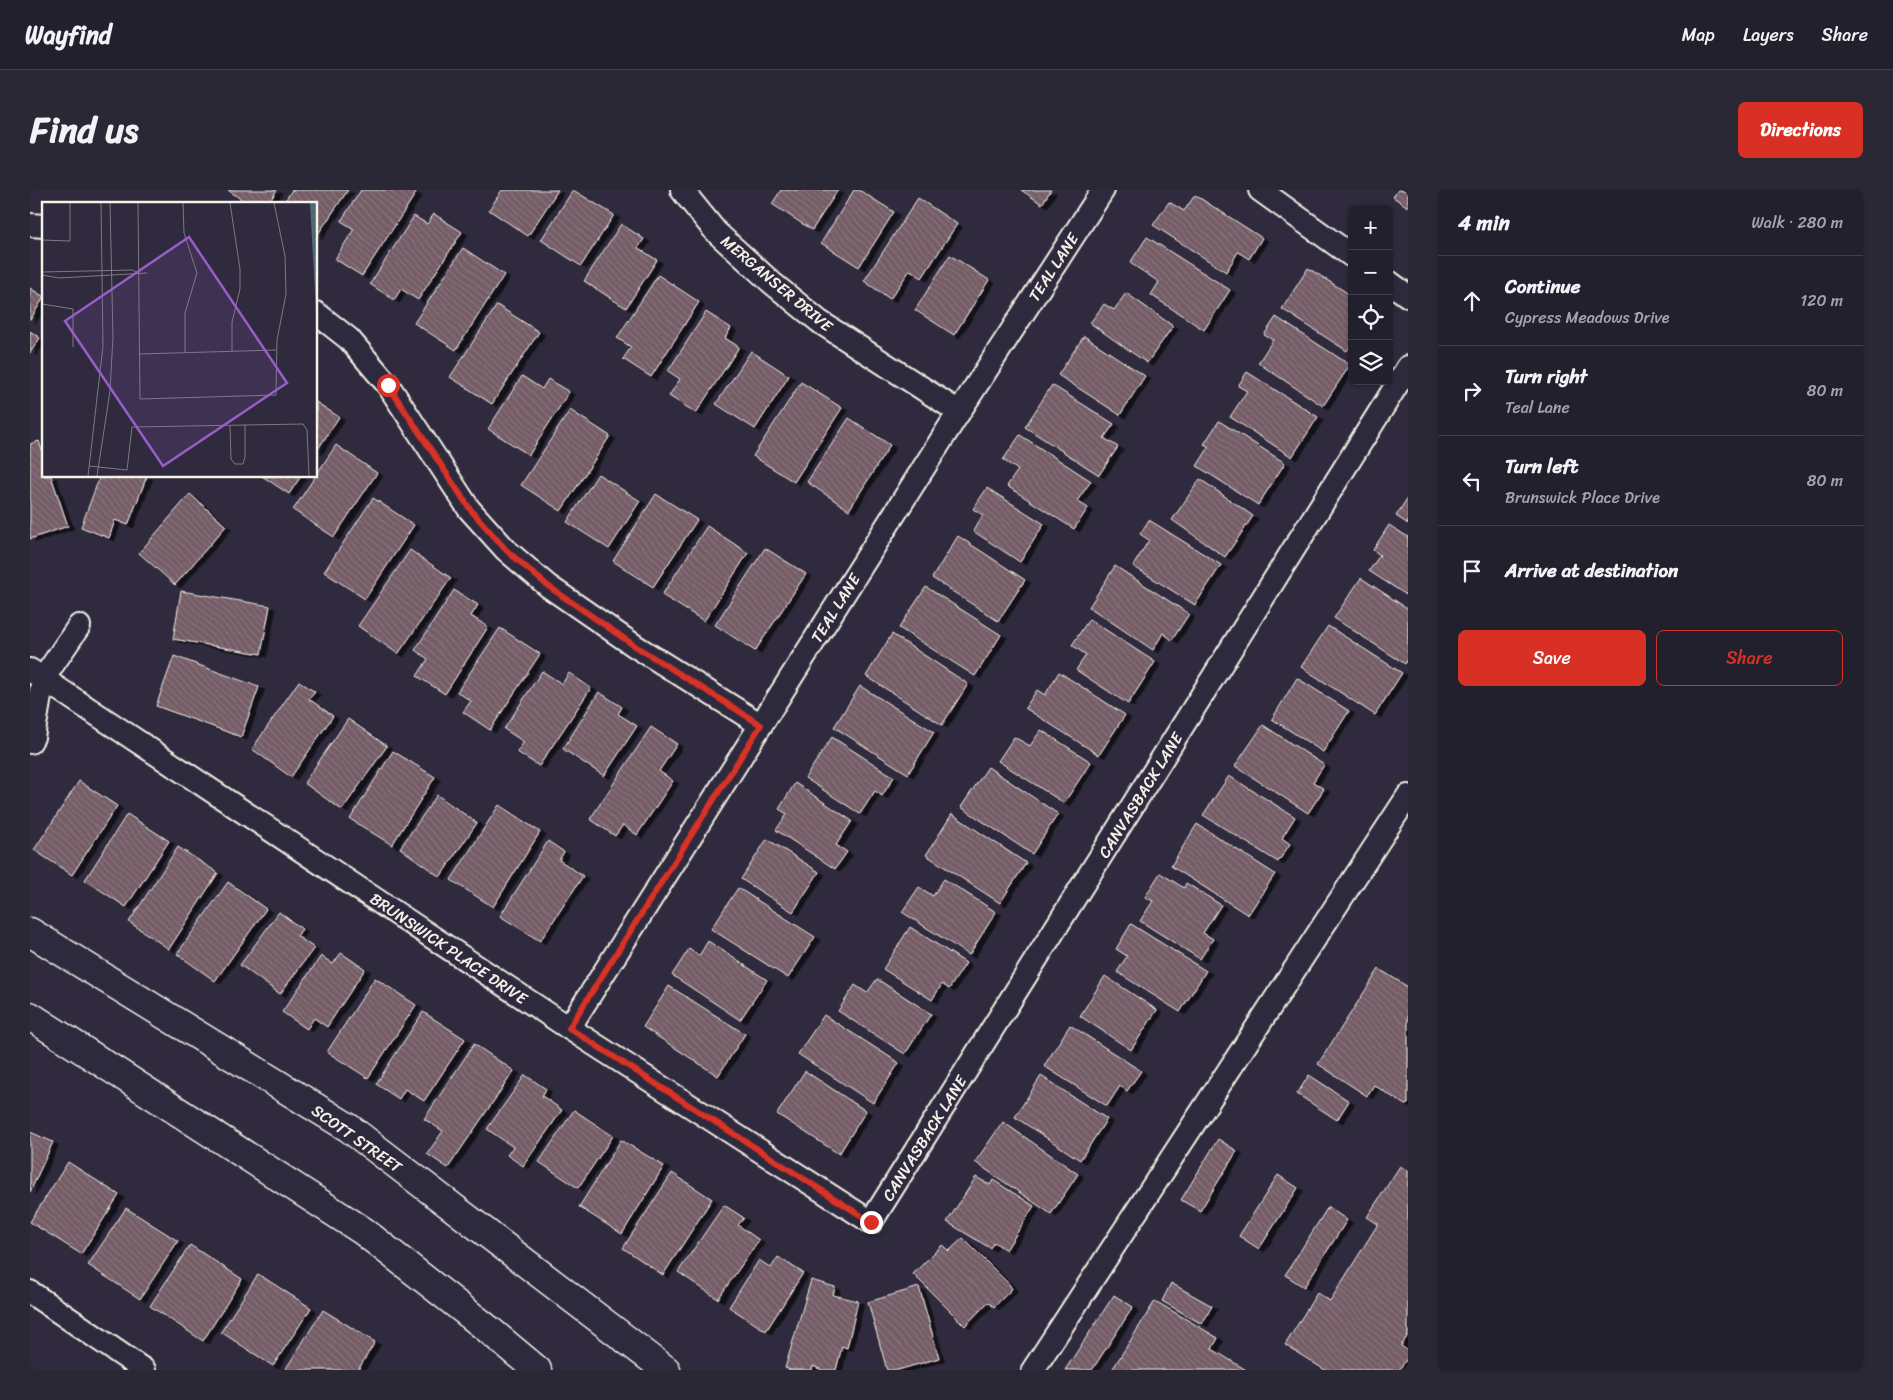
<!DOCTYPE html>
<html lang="en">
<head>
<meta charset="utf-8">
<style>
	:root { --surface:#23202e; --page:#2b2836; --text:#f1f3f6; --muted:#a3a3aa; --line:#403e4a; --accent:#d93025 }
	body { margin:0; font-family:Sriracha,sans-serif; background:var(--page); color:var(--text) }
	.controls { position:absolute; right:15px; top:15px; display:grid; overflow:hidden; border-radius:8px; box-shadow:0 1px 4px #0004 }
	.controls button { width:45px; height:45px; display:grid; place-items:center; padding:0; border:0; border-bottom:1px solid var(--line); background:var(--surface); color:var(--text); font:25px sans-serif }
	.stop { position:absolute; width:15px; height:15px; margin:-11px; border:4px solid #d93025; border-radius:50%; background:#fff }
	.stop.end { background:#d93025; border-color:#fff; box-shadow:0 1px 5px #0008 }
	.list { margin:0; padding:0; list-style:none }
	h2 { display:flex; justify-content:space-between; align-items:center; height:65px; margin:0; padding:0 20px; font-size:21px }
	h2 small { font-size:16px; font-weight:400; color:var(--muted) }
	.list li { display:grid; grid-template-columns:32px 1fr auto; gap:15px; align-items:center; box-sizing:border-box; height:90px; padding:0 20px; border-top:1px solid var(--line) }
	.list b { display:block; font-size:19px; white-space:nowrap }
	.list p { margin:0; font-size:16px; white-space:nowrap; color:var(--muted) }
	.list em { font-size:16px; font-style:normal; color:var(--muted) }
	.actions { display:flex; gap:10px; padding:15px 20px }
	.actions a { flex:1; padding:11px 0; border:1px solid var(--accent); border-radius:8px; text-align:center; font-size:18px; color:var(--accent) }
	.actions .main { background:var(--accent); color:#fff }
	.icon { flex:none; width:28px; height:28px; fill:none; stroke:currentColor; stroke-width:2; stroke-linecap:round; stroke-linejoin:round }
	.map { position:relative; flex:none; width:1378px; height:1180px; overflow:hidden; border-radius:8px }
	header { display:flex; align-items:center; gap:30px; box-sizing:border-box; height:70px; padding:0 25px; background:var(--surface); border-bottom:1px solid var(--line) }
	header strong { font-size:24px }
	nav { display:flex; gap:28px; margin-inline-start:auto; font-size:18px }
	.intro { display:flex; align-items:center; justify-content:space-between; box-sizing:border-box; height:120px; padding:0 30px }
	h1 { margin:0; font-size:35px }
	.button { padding:12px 22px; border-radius:8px; background:var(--accent); color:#fff; font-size:18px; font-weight:700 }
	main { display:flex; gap:30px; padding:0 30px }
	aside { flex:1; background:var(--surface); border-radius:8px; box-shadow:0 1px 4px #0004 }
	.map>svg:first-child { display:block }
	.building { fill:url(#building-back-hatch); stroke:#f4f1e8; filter:url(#shadow) }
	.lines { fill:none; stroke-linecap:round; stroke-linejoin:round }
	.street-casing { stroke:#f4f1e8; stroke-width:26 }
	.secondary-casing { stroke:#f4f1e8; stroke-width:31 }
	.street { stroke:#2f2a3d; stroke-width:22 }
	.secondary { stroke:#2f2a3d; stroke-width:28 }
	.route { stroke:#d93025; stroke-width:6 }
	.labels { text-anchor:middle; stroke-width:4; stroke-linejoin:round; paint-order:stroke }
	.street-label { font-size:16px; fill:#f4f1e8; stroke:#2f2a3d }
	.inset-road { fill:none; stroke:#7e7a81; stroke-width:1 }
	.view { fill:#995dc9; fill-opacity:0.15; stroke:#995dc9; stroke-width:2.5 }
	.inset-edge { fill:none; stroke:#f4f1e8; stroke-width:2.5 }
</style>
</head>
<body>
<header>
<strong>Wayfind</strong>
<nav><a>Map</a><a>Layers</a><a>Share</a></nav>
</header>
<div class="intro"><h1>Find us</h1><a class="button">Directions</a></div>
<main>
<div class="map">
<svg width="1378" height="1180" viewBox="0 0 1378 1180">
	<defs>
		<pattern id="building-back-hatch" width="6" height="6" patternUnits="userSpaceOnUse" patternTransform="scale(1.25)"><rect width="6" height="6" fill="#745c66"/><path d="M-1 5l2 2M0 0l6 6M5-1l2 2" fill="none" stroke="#88747c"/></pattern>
		<filter id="shadow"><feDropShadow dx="5.5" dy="3" stdDeviation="0" flood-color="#0009"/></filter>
	</defs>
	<rect width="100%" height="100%" fill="#2f2a3d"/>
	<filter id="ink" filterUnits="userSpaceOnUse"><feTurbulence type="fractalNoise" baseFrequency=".02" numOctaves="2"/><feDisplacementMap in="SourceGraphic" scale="10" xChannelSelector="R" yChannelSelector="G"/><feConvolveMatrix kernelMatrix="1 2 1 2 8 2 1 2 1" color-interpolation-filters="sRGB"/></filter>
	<g filter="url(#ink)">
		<g class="building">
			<polygon points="198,0 247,0 238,14 218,14"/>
			<polygon points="262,0 318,0 286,47 286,14 253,14"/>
			<polygon points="331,0 381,0 386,3 332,86 305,69 324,39 311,31"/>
			<polygon points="472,0 528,0 498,46 459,20"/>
			<polygon points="543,0 584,25 551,76 511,50"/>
			<polygon points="751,0 808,0 782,40 742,14"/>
			<polygon points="824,0 829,0 864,22 829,77 791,53"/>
			<polygon points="991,0 1021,0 1012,14"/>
			<polygon points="1368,0 1378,0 1378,17 1363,7"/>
			<polygon points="1165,5 1232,48 1219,69 1208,62 1196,82 1123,35 1139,12 1154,21"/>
			<polygon points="888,8 927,34 892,88 880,80 860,109 834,91"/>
			<polygon points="404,24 432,42 388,110 371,99 364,110 340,94 384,26 397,34"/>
			<polygon points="591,34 614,49 608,58 627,70 596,118 554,91"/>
			<polygon points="1117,47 1200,100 1174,140 1121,105 1129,92 1100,73"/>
			<polygon points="433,58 474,85 426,160 384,133"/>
			<polygon points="920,65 959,90 924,145 885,120"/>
			<polygon points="1278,78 1322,106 1322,154 1317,161 1252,119"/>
			<polygon points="628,85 669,112 621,187 593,169 601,157 587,148"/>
			<polygon points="0,98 14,107 0,130"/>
			<polygon points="1096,103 1143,136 1117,173 1060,133 1074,114 1084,120"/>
			<polygon points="467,115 509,142 462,214 420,187"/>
			<polygon points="676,122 701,138 695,148 709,157 666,223 639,206 650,189 638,181"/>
			<polygon points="1246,127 1320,175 1293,216 1228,173 1243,150 1234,145"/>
			<polygon points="0,141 10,148 0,163"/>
			<polygon points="1054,146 1115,186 1090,225 1028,185"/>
			<polygon points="721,161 759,186 725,239 686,214"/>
			<polygon points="1217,182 1288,227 1262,267 1200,227 1217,201 1208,196"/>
			<polygon points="492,186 512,199 518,189 539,202 499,265 458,239"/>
			<polygon points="771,192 812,218 764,292 723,266"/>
			<polygon points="1022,195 1084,234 1074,248 1088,257 1069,285 995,237"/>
			<polygon points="286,212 309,227 286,262"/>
			<polygon points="540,220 580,246 531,321 491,295"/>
			<polygon points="819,228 860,255 819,320 777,292"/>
			<polygon points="1189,231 1255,273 1228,315 1167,276 1179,257 1174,254"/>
			<polygon points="990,245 1061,291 1047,311 1058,318 1044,339 977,296 988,280 973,270"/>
			<polygon points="9,251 14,266 14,286 21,286 38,336 0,349 0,254"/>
			<polygon points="306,255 347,283 304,347 263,320"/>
			<polygon points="568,284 610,311 579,359 537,332"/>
			<polygon points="70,286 117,286 98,335 85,330 79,348 51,337"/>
			<polygon points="232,286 271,286 259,304"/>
			<polygon points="1170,289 1223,326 1195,367 1142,330"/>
			<polygon points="957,298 1014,334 990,372 943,341 953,325 943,319"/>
			<polygon points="160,304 196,336 145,395 109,363"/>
			<polygon points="626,304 667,330 623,397 583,371"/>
			<polygon points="1378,307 1378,334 1366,326"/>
			<polygon points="343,308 384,335 335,409 294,382"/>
			<polygon points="1119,330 1191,375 1165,415 1103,376 1119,350 1110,344"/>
			<polygon points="1359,335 1378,347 1378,406 1339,381 1350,365 1343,360"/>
			<polygon points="677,336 718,363 674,431 632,405"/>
			<polygon points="928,346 995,390 968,431 902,388"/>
			<polygon points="735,358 776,384 725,461 685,435"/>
			<polygon points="380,360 421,388 368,464 328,436"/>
			<polygon points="1085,376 1159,424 1142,450 1133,443 1123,460 1059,417"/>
			<polygon points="1331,388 1378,419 1378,469 1375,474 1304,428"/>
			<polygon points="896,397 971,445 945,486 869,438"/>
			<polygon points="424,400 448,415 441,426 458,437 415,504 387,486 398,469 385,460"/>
			<polygon points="151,401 240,416 231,464 143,449"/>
			<polygon points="1059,429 1125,472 1098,514 1046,480 1056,465 1042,455"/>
			<polygon points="1298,436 1372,483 1345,525 1271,477"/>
			<polygon points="470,438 510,464 460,540 433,522 441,511 427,502"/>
			<polygon points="862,444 938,494 912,535 836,486"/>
			<polygon points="144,466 229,497 211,547 126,516"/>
			<polygon points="512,481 532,494 539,483 561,498 509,576 487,562 494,552 474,539"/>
			<polygon points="1029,482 1095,525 1069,565 995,518 1007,500 1015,505"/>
			<polygon points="1267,488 1319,521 1293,562 1242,529"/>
			<polygon points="269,491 285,502 279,509 303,526 261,587 222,559"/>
			<polygon points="830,496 904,542 878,584 804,537"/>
			<polygon points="569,502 592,517 588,524 607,536 574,586 533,559"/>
			<polygon points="318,529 357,556 312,620 274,593"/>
			<polygon points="1233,535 1294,575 1283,592 1294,599 1278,623 1205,576"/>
			<polygon points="621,537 647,554 629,581 643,591 607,645 593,635 585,646 560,629"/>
			<polygon points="1011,540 1061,572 1034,613 968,571 984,547 1000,556"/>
			<polygon points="802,547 864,587 852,606 845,601 830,624 775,588"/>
			<polygon points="363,561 405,587 362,655 320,629"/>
			<polygon points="958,577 1028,624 1002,664 931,617"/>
			<polygon points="1199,586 1265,627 1252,648 1260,654 1248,672 1173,625"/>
			<polygon points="49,591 87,616 42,685 4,660"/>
			<polygon points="765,593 822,631 806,655 817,662 805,679 746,640 757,624 749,619"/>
			<polygon points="407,605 447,633 410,687 370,658"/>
			<polygon points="469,615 510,642 463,717 421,690"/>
			<polygon points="97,624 139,651 96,717 55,690"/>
			<polygon points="922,624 996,673 970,713 896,665"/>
			<polygon points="1167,634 1245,684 1218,725 1141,676"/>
			<polygon points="737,649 789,682 763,722 711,689"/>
			<polygon points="518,651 534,662 529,670 553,686 510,751 470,726"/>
			<polygon points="148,657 188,683 139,759 99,732"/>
			<polygon points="1130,683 1154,698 1156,693 1191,715 1173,743 1183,749 1170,769 1110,731 1123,711 1115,707"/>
			<polygon points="914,689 966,722 939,765 872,722 889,697 903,706"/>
			<polygon points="198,692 236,719 185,791 147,764"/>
			<polygon points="708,698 785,747 758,788 681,739"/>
			<polygon points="249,722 272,739 267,746 284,758 250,804 210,775"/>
			<polygon points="1101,734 1176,781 1150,822 1087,782 1097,766 1086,759"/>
			<polygon points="880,737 936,773 919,799 912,794 902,810 853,779"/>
			<polygon points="678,751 737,790 710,830 642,785 659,759 669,766"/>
			<polygon points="311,763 335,779 297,837 284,828 277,839 252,822 291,766 303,774"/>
			<polygon points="1349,779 1378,797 1378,914 1375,915 1344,895 1337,906 1288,874"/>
			<polygon points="1075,786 1127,820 1101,860 1050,826"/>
			<polygon points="345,788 386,815 338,888 297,862"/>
			<polygon points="847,789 901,824 875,864 808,821 825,795 837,803"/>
			<polygon points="639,796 715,844 688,886 613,837"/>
			<polygon points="393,822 435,849 394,911 375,899 369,909 346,894"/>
			<polygon points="794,825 869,873 843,913 768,864"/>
			<polygon points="1040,835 1111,881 1097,901 1090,896 1077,916 1014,876"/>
			<polygon points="444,854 484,881 418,978 397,964 413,941 394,929"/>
			<polygon points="775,881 836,921 809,964 747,924"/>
			<polygon points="495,885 516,899 512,906 532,920 493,976 477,965 483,957 457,939"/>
			<polygon points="1279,885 1319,911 1307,930 1267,904"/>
			<polygon points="1011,886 1077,929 1050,970 985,927"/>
			<polygon points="544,920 583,946 548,998 509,972"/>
			<polygon points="973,932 1048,984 1021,1024 945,972"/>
			<polygon points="0,942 23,952 0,1002"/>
			<polygon points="1188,949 1207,961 1170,1021 1151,1010"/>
			<polygon points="591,950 634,976 592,1044 549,1017"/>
			<polygon points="38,972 89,1005 51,1064 0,1032"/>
			<polygon points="1370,976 1378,981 1378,1145 1371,1156 1378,1161 1378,1167 1369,1180 1295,1180 1255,1155 1287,1103 1300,1111 1348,1034 1337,1027"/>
			<polygon points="642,983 682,1009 633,1085 593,1058"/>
			<polygon points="1248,985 1268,998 1229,1059 1209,1046"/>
			<polygon points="946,987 960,995 963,990 1004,1016 976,1060 964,1052 960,1058 917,1032"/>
			<polygon points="694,1015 714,1028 708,1035 729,1050 688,1109 648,1082"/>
			<polygon points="1298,1017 1317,1030 1274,1097 1255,1085"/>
			<polygon points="96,1018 148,1051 110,1109 58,1075"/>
			<polygon points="933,1048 979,1094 982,1099 964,1117 958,1112 935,1136 883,1084 912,1055 919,1061"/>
			<polygon points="160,1055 212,1089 173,1151 120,1116"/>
			<polygon points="748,1067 773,1083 736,1141 699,1117 729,1070 741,1078"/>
			<polygon points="228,1084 281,1118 243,1176 191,1142"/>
			<polygon points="781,1090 805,1097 803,1105 828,1111 817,1158 812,1156 806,1180 792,1180 783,1176 782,1180 760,1180 755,1178"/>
			<polygon points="1141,1093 1182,1116 1172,1134 1132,1111"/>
			<polygon points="889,1097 909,1168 868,1180 857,1180 838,1112"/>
			<polygon points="1084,1105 1103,1117 1062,1180 1035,1180"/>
			<polygon points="1125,1111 1188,1148 1182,1159 1216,1180 1082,1180"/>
			<polygon points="293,1120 345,1152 328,1180 255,1180"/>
		</g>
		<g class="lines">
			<defs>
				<g id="street">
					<polyline points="652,0 686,42 742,93 790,132 929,222"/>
					<polyline points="1230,0 1322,66"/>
					<polyline points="0,35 14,36"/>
					<polyline points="1359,92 1378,106"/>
					<polyline points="286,123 319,149 358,195 439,319 476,360 518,396 605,456 731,535"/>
					<polyline points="0,480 539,838 841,1032 1378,177"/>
					<polyline points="0,552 3,547 13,489 49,436"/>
					<polyline points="539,838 929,222 1073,0"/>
					<polyline points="0,1102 114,1180"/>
					<polyline points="1003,1180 1378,606"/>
				</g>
				<g id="secondary">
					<polyline points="0,742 319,938 636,1180"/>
					<polyline points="0,826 333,1041 458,1139 507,1180"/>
				</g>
			</defs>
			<use href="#street" class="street-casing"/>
			<use href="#secondary" class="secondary-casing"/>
			<use href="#street" class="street"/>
			<use href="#secondary" class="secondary"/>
		</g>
	</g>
	<g class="lines" filter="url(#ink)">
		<polyline class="route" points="358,195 440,319 476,360 518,396 605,456 731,535 539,838 841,1032"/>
	</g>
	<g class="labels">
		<g class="street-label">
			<text transform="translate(1023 77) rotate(-57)" y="6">TEAL LANE</text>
			<text transform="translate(747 93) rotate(40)" y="6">MERGANSER DRIVE</text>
			<text transform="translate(805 418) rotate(-58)" y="6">TEAL LANE</text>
			<text transform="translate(1110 605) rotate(-58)" y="6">CANVASBACK LANE</text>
			<text transform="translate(419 758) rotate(34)" y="6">BRUNSWICK PLACE DRIVE</text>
			<text transform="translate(327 948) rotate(35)" y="6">SCOTT STREET</text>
			<text transform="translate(894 948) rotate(-58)" y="6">CANVASBACK LANE</text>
		</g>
	</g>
	<g transform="translate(12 12)">
		<rect width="275" height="275" fill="#2f2a3d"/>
		<path d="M268,1H275V127Z" fill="#506977"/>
		<path class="inset-road" d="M96,1L98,197L234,193L235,138L244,92L243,54L232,1M141,1L142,31L155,71L143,111V150M188,1L198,67V87L190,120V149M0,38L28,39V1M0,70L90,68L97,71M0,73L17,76L105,71M0,102L31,107V145M97,152L235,148M188,224L189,257L193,262H201L203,255V223M47,264L85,268L90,225L261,222L265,228L267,274M46,274L61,144L59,1M55,274L68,189L71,135L68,1"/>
		<path class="view" d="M147,35L245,181L121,264L23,119Z"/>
		<rect width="275" height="275" class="inset-edge"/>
	</g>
</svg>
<div class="controls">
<button>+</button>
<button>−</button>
<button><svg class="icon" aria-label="locate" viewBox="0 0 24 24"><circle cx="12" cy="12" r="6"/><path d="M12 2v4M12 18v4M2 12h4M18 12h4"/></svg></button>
<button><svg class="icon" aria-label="layers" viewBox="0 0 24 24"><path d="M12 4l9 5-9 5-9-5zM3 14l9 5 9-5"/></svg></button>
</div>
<div class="stop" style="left:358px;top:195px"></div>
<div class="stop end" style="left:841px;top:1032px"></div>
</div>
<aside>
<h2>4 min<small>Walk · 280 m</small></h2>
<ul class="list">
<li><svg class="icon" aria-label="ahead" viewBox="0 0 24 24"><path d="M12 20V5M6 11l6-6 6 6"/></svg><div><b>Continue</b><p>Cypress Meadows Drive</p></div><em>120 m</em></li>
<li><svg class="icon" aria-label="right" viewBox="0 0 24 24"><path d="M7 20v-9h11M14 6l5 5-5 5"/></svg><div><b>Turn right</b><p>Teal Lane</p></div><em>80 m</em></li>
<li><svg class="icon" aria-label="left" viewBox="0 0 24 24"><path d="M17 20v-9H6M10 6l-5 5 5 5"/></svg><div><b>Turn left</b><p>Brunswick Place Drive</p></div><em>80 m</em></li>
<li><svg class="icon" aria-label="arrive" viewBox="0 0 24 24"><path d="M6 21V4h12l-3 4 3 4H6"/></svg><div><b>Arrive at destination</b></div></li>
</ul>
<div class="actions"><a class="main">Save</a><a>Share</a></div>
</aside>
</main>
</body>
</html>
